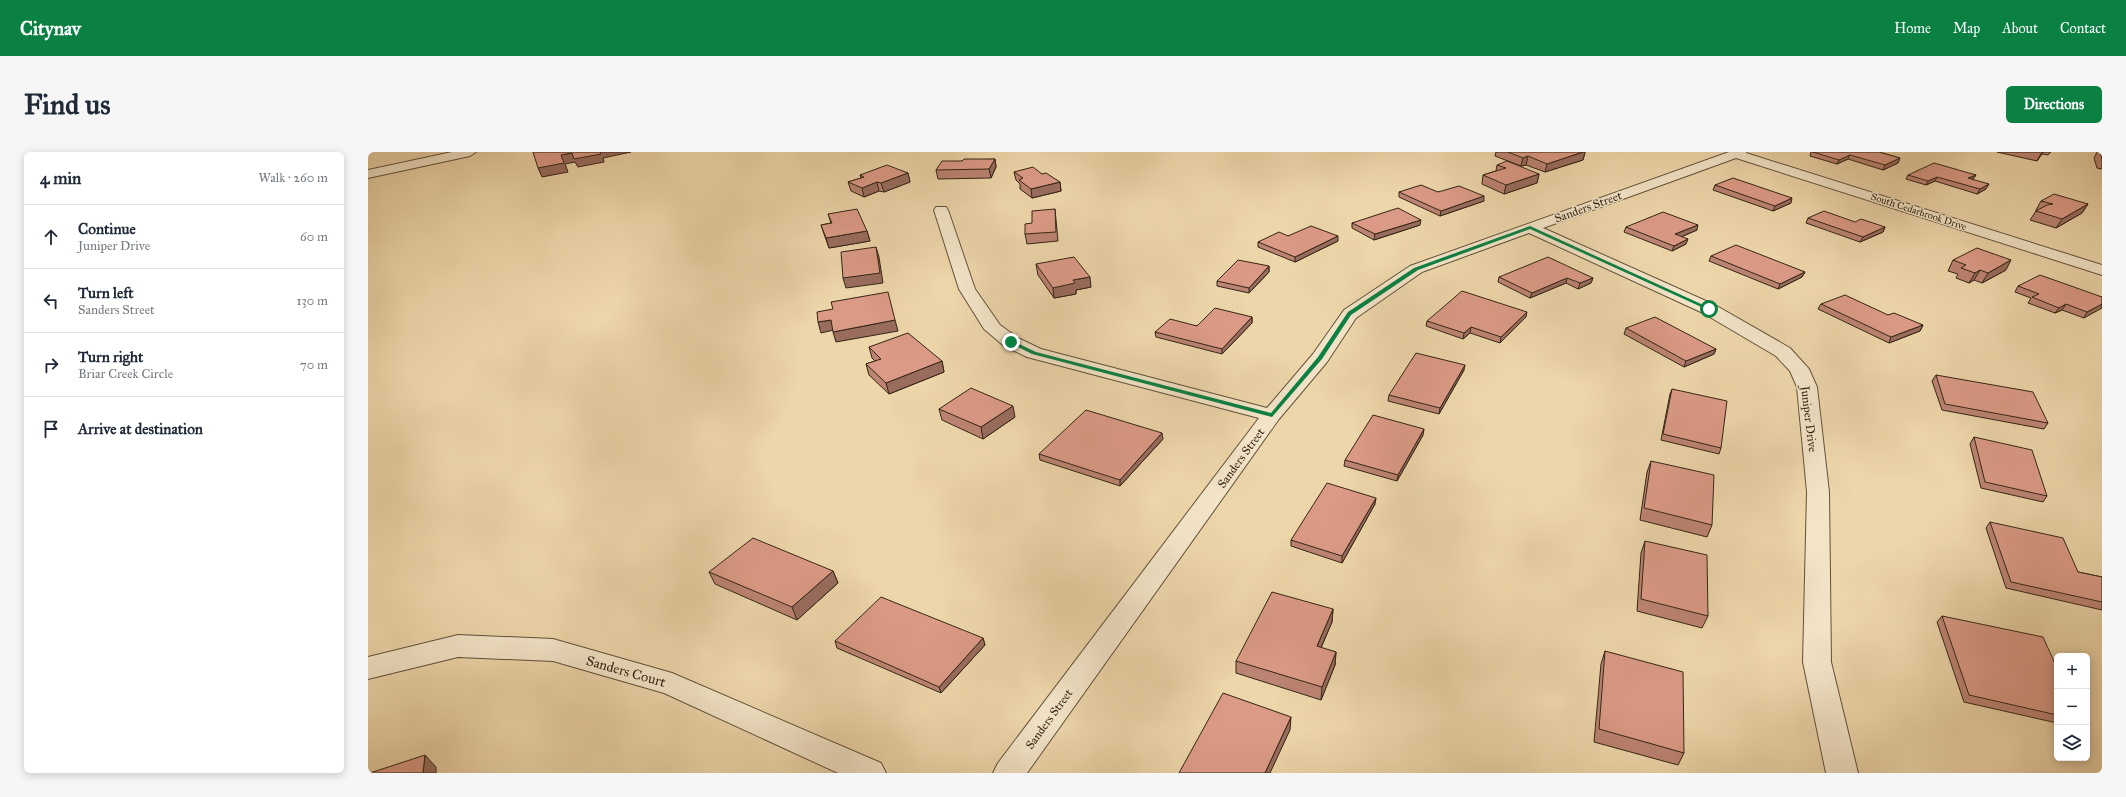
<!DOCTYPE html>
<html lang="en">
<head>
<meta charset="utf-8">
<style>
	:root { --surface:#fff; --page:#f6f6f7; --text:#1f2937; --muted:#747a83; --line:#e0e1e3; --accent:#0b8043 }
	body { margin:0; font-family:"IM FELL Great Primer",serif; background:var(--page); color:var(--text) }
	.controls { position:absolute; right:12px; bottom:12px; display:grid; overflow:hidden; border-radius:6px; box-shadow:0 2px 10px #0003 }
	.controls button { width:36px; height:36px; display:grid; place-items:center; padding:0; border:0; border-bottom:1px solid var(--line); background:var(--surface); color:var(--text); font:20px sans-serif }
	.stop { position:absolute; width:12px; height:12px; margin:-9px; border:3px solid #0b8043; border-radius:50%; background:#fff }
	.stop.end { background:#0b8043; border-color:#fff; box-shadow:0 1px 4px #0008 }
	.list { margin:0; padding:0; list-style:none }
	h2 { display:flex; justify-content:space-between; align-items:center; height:52px; margin:0; padding:0 16px; font-size:17px }
	h2 small { font-size:13px; font-weight:400; color:var(--muted) }
	.list li { display:grid; grid-template-columns:26px 1fr auto; gap:12px; align-items:center; box-sizing:border-box; height:64px; padding:0 16px; border-top:1px solid var(--line) }
	.list b { display:block; font-size:15px; white-space:nowrap }
	.list p { margin:0; font-size:13px; white-space:nowrap; color:var(--muted) }
	.list em { font-size:13px; font-style:normal; color:var(--muted) }
	.icon { flex:none; width:22px; height:22px; fill:none; stroke:currentColor; stroke-width:2; stroke-linecap:round; stroke-linejoin:round }
	.map { position:relative; flex:none; width:1734px; height:621px; overflow:hidden; border-radius:6px }
	header { display:flex; align-items:center; gap:24px; box-sizing:border-box; height:56px; padding:0 20px; background:var(--accent); color:#fff }
	header strong { font-size:19px }
	nav { display:flex; gap:22px; margin-inline-start:auto; font-size:14px }
	.intro { display:flex; align-items:center; justify-content:space-between; box-sizing:border-box; height:96px; padding:0 24px }
	h1 { margin:0; font-size:28px }
	.button { padding:10px 18px; border-radius:6px; background:var(--accent); color:#fff; font-size:14px; font-weight:700 }
	main { display:flex; gap:24px; padding:0 24px }
	aside { flex:1; background:var(--surface); border-radius:6px; box-shadow:0 2px 10px #0003 }
	.map>svg:first-child { display:block }
	.lines { fill:none; stroke-linecap:round; stroke-linejoin:round }
	.minor-casing { stroke:#62513a; stroke-width:2 }
	.minor { fill:#f3e4c8; fill-rule:evenodd }
	.wall { fill:#bc8473; stroke:#342515 }
	.shaded-wall { fill:#996c5e; stroke:#342515 }
	.building { fill:#db9a86; stroke:#342515 }
	.route { fill:#0b8043 }
	.labels { text-anchor:middle; stroke-width:3; stroke-linejoin:round; paint-order:stroke }
	.far-street-label { font-size:10px; fill:#342515; stroke:#f3e4c8 }
	.street-label { font-size:12px; fill:#342515; stroke:#f3e4c8 }
	.near-street-label { font-size:14px; fill:#342515; stroke:#f3e4c8 }
</style>
</head>
<body>
<header>
<strong>Citynav</strong>
<nav><a>Home</a><a>Map</a><a>About</a><a>Contact</a></nav>
</header>
<div class="intro"><h1>Find us</h1><a class="button">Directions</a></div>
<main>
<aside>
<h2>4 min<small>Walk · 260 m</small></h2>
<ul class="list">
<li><svg class="icon" aria-label="ahead" viewBox="0 0 24 24"><path d="M12 20V5M6 11l6-6 6 6"/></svg><div><b>Continue</b><p>Juniper Drive</p></div><em>60 m</em></li>
<li><svg class="icon" aria-label="left" viewBox="0 0 24 24"><path d="M17 20v-9H6M10 6l-5 5 5 5"/></svg><div><b>Turn left</b><p>Sanders Street</p></div><em>130 m</em></li>
<li><svg class="icon" aria-label="right" viewBox="0 0 24 24"><path d="M7 20v-9h11M14 6l5 5-5 5"/></svg><div><b>Turn right</b><p>Briar Creek Circle</p></div><em>70 m</em></li>
<li><svg class="icon" aria-label="arrive" viewBox="0 0 24 24"><path d="M6 21V4h12l-3 4 3 4H6"/></svg><div><b>Arrive at destination</b></div></li>
</ul>
</aside>
<div class="map">
<svg width="1734" height="621" viewBox="0 0 1734 621">
	<rect width="100%" height="100%" fill="#edd6aa"/>
	<filter id="stains"><feTurbulence type="fractalNoise" baseFrequency=".005" numOctaves="4"/><feColorMatrix values="0 0 0 0 .2 0 0 0 0 .09 0 0 0 0 .02 0 0 0 .5 -.17"/></filter>
	<radialGradient id="worn" r=".72"><stop offset=".6" stop-color="#630" stop-opacity="0"/><stop offset="1" stop-color="#630" stop-opacity=".3"/></radialGradient>
	<g class="lines">
		<defs>
			<g id="minor">
				<polygon points="84,0 108,0 102,4 0,26 0,18"/>
				<polygon points="1361,0 1379,0 1378,1 1734,113 1734,123 1368,6 1175,76 1347,153 1422,196 1441,217 1449,235 1461,340 1463,510 1490,621 1458,621 1435,510 1439,340 1429,235 1422,219 1408,204 1335,161 1161,81 1054,120 988,166 959,210 911,267 659,621 625,621 630,611 891,266 659,205 636,194 616,177 591,137 566,58 568,55 578,55 580,58 607,137 632,173 650,186 673,197 899,256 945,202 976,158 1042,114"/>
				<polygon points="90,483 185,487 304,521 513,611 518,621 470,621 296,541 185,509 90,505 0,527 0,505"/>
			</g>
		</defs>
		<use href="#minor" class="minor-casing"/>
		<use href="#minor" class="minor"/>
	</g>
	<g class="wall">
		<polygon points="1128,0 1217,0 1215,8 1177,20 1158,13 1153,14 1127,4"/>
		<polygon points="1443,0 1511,0 1532,6 1530,11 1515,18 1480,7 1469,12 1442,4"/>
		<polygon points="1629,0 1683,0 1680,3 1674,2 1669,9"/>
		<polygon points="1729,0 1734,0 1734,17 1729,16 1726,6"/>
		<polygon points="627,7 628,15 623,26 570,27 568,18 594,9"/>
		<polygon points="1129,13 1171,22 1169,31 1136,42 1114,32 1115,23 1128,19"/>
		<polygon points="646,20 674,22 692,30 693,39 664,46 652,37 652,32 648,28"/>
		<polygon points="540,21 542,30 516,40 511,39 496,45 483,39 480,30 493,26 492,23"/>
		<polygon points="1540,23 1608,23 1605,27 1605,28 1618,37 1609,42 1567,29 1558,33 1538,27"/>
		<polygon points="1347,33 1423,51 1405,59 1345,38"/>
		<polygon points="1031,40 1070,40 1116,49 1072,64 1031,45"/>
		<polygon points="1673,49 1720,52 1714,61 1688,76 1662,68 1668,59 1668,58"/>
		<polygon points="687,57 690,89 659,92 657,82 664,71"/>
		<polygon points="460,62 499,79 502,89 461,96 456,82 453,73 463,71"/>
		<polygon points="1440,66 1517,75 1515,80 1492,90 1438,71"/>
		<polygon points="984,71 1052,73 1006,88 984,76"/>
		<polygon points="1258,75 1329,78 1313,85 1318,92 1304,99 1256,80"/>
		<polygon points="920,84 970,89 927,110 890,95 890,90"/>
		<polygon points="1343,104 1437,120 1434,125 1410,137 1341,109"/>
		<polygon points="1585,108 1638,118 1614,131 1606,128 1601,131 1588,126 1590,122 1580,119"/>
		<polygon points="668,112 723,135 708,138 708,142 686,146 670,123"/>
		<polygon points="901,114 901,120 881,141 849,134 849,129"/>
		<polygon points="1131,125 1225,126 1223,131 1210,137 1198,131 1162,146 1130,130"/>
		<polygon points="1650,134 1734,145 1716,166 1694,158 1687,161 1660,151 1663,146 1647,140"/>
		<polygon points="1453,152 1520,163 1555,173 1552,179 1521,191 1450,157"/>
		<polygon points="884,165 884,171 854,202 788,185 787,180"/>
		<polygon points="1158,165 1132,191 1102,181 1095,187 1058,174 1059,169"/>
		<polygon points="1258,176 1348,197 1346,202 1316,215 1256,182"/>
		<polygon points="501,195 574,209 576,220 521,242 501,223 498,212 507,209 504,206"/>
		<polygon points="1096,218 1071,262 1020,249 1021,243"/>
		<polygon points="1568,223 1680,271 1676,277 1574,258 1564,229"/>
		<polygon points="1304,237 1353,296 1351,302 1293,288 1302,242"/>
		<polygon points="571,257 647,265 615,287 574,268"/>
		<polygon points="1055,283 1029,329 976,314 977,308"/>
		<polygon points="1606,285 1679,344 1675,350 1613,336 1602,292"/>
		<polygon points="795,287 752,334 672,308 671,302"/>
		<polygon points="1283,309 1344,373 1339,385 1272,368 1279,320"/>
		<polygon points="1007,352 974,411 923,394 923,388"/>
		<polygon points="1622,370 1710,420 1734,425 1734,458 1638,436 1618,376"/>
		<polygon points="1277,389 1340,464 1334,476 1269,459 1273,401"/>
		<polygon points="465,419 470,431 429,468 347,432 341,420"/>
		<polygon points="965,457 964,470 953,496 968,500 967,513 953,548 868,521 868,509"/>
		<polygon points="1574,464 1689,516 1689,571 1596,550 1569,470"/>
		<polygon points="615,486 617,493 573,541 469,496 467,489"/>
		<polygon points="1237,499 1316,601 1310,613 1226,590 1233,512"/>
	</g>
	<g class="shaded-wall">
		<polygon points="232,0 263,0 235,6 236,10 210,15 207,10 197,12 200,20 174,25 170,16 193,3 204,1"/>
		<polygon points="1215,0 1217,0 1215,8 1177,20 1179,12"/>
		<polygon points="1674,0 1675,0 1669,9"/>
		<polygon points="1482,3 1480,7 1469,12 1471,8"/>
		<polygon points="1160,4 1158,13 1153,14 1155,6"/>
		<polygon points="1532,6 1530,11 1515,18 1517,13"/>
		<polygon points="627,7 628,15 623,26 621,17"/>
		<polygon points="540,21 542,30 516,40 513,31"/>
		<polygon points="1171,22 1169,31 1136,42 1138,33"/>
		<polygon points="1608,23 1605,27 1598,31 1600,26"/>
		<polygon points="1569,25 1567,29 1558,33 1560,29"/>
		<polygon points="509,30 511,39 496,45 494,36"/>
		<polygon points="692,30 693,39 664,46 663,37"/>
		<polygon points="1621,32 1618,37 1609,42 1612,37"/>
		<polygon points="1116,44 1116,49 1072,64 1073,59"/>
		<polygon points="1424,46 1423,51 1405,59 1407,54"/>
		<polygon points="1720,52 1714,61 1688,76 1694,67"/>
		<polygon points="1053,68 1052,73 1006,88 1007,82"/>
		<polygon points="1330,73 1329,78 1306,88 1307,82"/>
		<polygon points="1517,75 1515,80 1492,90 1495,85"/>
		<polygon points="499,79 502,89 461,96 458,86"/>
		<polygon points="970,84 970,89 927,110 927,105"/>
		<polygon points="1320,87 1318,92 1304,99 1306,94"/>
		<polygon points="508,95 511,105 515,131 478,136 475,126"/>
		<polygon points="1643,108 1638,118 1614,131 1620,121"/>
		<polygon points="901,114 901,120 881,141 881,136"/>
		<polygon points="1612,118 1606,128 1601,131 1607,121"/>
		<polygon points="1437,120 1434,125 1410,137 1412,132"/>
		<polygon points="722,125 723,135 708,138 708,142 686,146 685,136 705,128"/>
		<polygon points="1199,126 1198,131 1162,146 1164,141"/>
		<polygon points="1225,126 1223,131 1210,137 1212,131"/>
		<polygon points="1698,152 1694,158 1687,161 1691,156"/>
		<polygon points="1734,152 1734,156 1716,166 1719,160"/>
		<polygon points="1159,160 1158,165 1132,191 1133,185"/>
		<polygon points="884,165 884,171 854,202 854,197"/>
		<polygon points="463,168 466,178 453,181 450,170"/>
		<polygon points="527,168 530,179 468,190 465,180"/>
		<polygon points="1555,173 1552,179 1521,191 1523,185"/>
		<polygon points="1103,175 1102,181 1095,187 1096,181"/>
		<polygon points="1348,197 1346,202 1316,215 1318,209"/>
		<polygon points="574,209 576,220 521,242 518,231"/>
		<polygon points="1097,213 1096,218 1071,262 1072,256"/>
		<polygon points="645,254 647,265 615,287 613,275"/>
		<polygon points="1056,277 1055,283 1029,329 1030,323"/>
		<polygon points="794,281 795,287 752,334 752,328"/>
		<polygon points="1008,346 1007,352 974,411 974,404"/>
		<polygon points="465,419 470,431 429,468 424,455"/>
		<polygon points="965,457 964,470 948,507 949,494"/>
		<polygon points="615,486 617,493 573,541 571,535"/>
		<polygon points="968,500 967,513 953,548 954,535"/>
		<polygon points="923,565 922,578 902,621 897,621"/>
		<polygon points="57,603 68,615 68,621 55,621"/>
	</g>
	<g class="building">
		<polygon points="165,0 232,0 233,2 206,7 204,1 193,3 196,11 170,16"/>
		<polygon points="1140,0 1215,0 1179,12 1160,4 1155,6"/>
		<polygon points="1445,0 1511,0 1532,6 1517,13 1482,3 1471,8"/>
		<polygon points="1732,0 1734,0 1734,7"/>
		<polygon points="596,7 627,7 621,17 568,18 574,9 594,9"/>
		<polygon points="1139,9 1171,22 1138,33 1115,23 1138,16 1129,13"/>
		<polygon points="1566,11 1608,23 1600,26 1621,32 1612,37 1569,25 1560,29 1540,23"/>
		<polygon points="519,13 540,21 513,31 509,30 494,36 480,30 496,25 492,23"/>
		<polygon points="665,15 674,22 678,21 692,30 663,37 651,28 655,26 646,20"/>
		<polygon points="1365,26 1424,46 1407,54 1347,33"/>
		<polygon points="1053,33 1070,40 1091,34 1116,44 1073,59 1031,40"/>
		<polygon points="1686,42 1720,52 1694,67 1668,59 1679,53 1685,52 1673,49"/>
		<polygon points="1030,56 1053,68 1007,82 984,71"/>
		<polygon points="489,57 499,79 458,86 453,73 464,71 460,62"/>
		<polygon points="687,57 688,80 657,82 657,72 664,71 664,59"/>
		<polygon points="1456,59 1487,70 1493,67 1517,75 1495,85 1440,66"/>
		<polygon points="1295,60 1330,73 1307,82 1320,87 1306,94 1258,75"/>
		<polygon points="943,74 970,84 927,105 890,90 911,80 920,84"/>
		<polygon points="1368,93 1437,120 1412,132 1343,104"/>
		<polygon points="508,95 512,121 475,126 473,100"/>
		<polygon points="1609,96 1643,108 1620,121 1612,118 1607,121 1593,116 1598,113 1585,108"/>
		<polygon points="706,105 722,125 705,128 707,131 685,136 668,112"/>
		<polygon points="1180,105 1225,126 1212,131 1199,126 1164,141 1131,125"/>
		<polygon points="870,108 901,114 881,136 849,129"/>
		<polygon points="1672,123 1734,145 1734,152 1719,160 1698,152 1691,156 1664,145 1671,142 1650,134"/>
		<polygon points="1094,139 1159,160 1133,185 1103,175 1096,181 1059,169"/>
		<polygon points="520,140 527,168 465,180 463,168 450,170 449,160 465,157 463,150"/>
		<polygon points="1477,143 1520,163 1526,161 1555,173 1523,185 1453,152"/>
		<polygon points="847,156 884,165 854,197 787,180 802,167 829,174"/>
		<polygon points="1287,165 1348,197 1318,209 1258,176"/>
		<polygon points="540,181 574,209 518,231 498,212 513,207 501,195"/>
		<polygon points="1048,201 1097,213 1072,256 1021,243"/>
		<polygon points="1568,223 1665,240 1680,271 1577,252"/>
		<polygon points="603,236 645,254 613,275 571,257"/>
		<polygon points="1304,237 1359,249 1353,296 1295,282"/>
		<polygon points="718,258 794,281 752,328 671,302"/>
		<polygon points="1005,263 1056,277 1030,323 977,308"/>
		<polygon points="1606,285 1664,298 1679,344 1617,330"/>
		<polygon points="1283,309 1346,323 1344,373 1276,356"/>
		<polygon points="959,331 1008,346 974,404 923,388"/>
		<polygon points="1622,370 1695,386 1710,420 1734,425 1734,450 1643,430"/>
		<polygon points="385,386 465,419 424,455 341,420"/>
		<polygon points="1277,389 1339,403 1340,464 1273,447"/>
		<polygon points="904,440 965,457 949,494 968,500 954,535 868,509"/>
		<polygon points="513,445 615,486 571,535 467,489"/>
		<polygon points="1574,464 1675,485 1689,516 1689,563 1601,543"/>
		<polygon points="1237,499 1315,520 1316,601 1231,577"/>
		<polygon points="855,541 923,565 897,621 811,621"/>
		<polygon points="57,603 55,621 2,621"/>
	</g>
	<polygon class="route" points="1162,74 1344,157 1340,158 1162,77 1050,118 983,163 954,207 904,265 664,202 640,190 645,189 668,200 903,261 950,205 980,160 1046,116"/>
	<g class="labels">
		<g class="far-street-label">
			<text transform="translate(1551 59) rotate(18)" y="4">South Cedarbrook Drive</text>
		</g>
		<g class="street-label">
			<text transform="translate(1220 55) rotate(-20)" y="4">Sanders Street</text>
			<text transform="translate(1441 267) rotate(83)" y="4">Juniper Drive</text>
			<text transform="translate(873 306) rotate(-54)" y="4">Sanders Street</text>
			<text transform="translate(681 567) rotate(-54)" y="4">Sanders Street</text>
		</g>
		<g class="near-street-label">
			<text transform="translate(258 519) rotate(16)" y="5">Sanders Court</text>
		</g>
	</g>
	<rect width="100%" height="100%" filter="url(#stains)"/>
	<rect width="100%" height="100%" fill="url(#worn)"/>
</svg>
<div class="controls">
<button>+</button>
<button>−</button>
<button><svg class="icon" aria-label="layers" viewBox="0 0 24 24"><path d="M12 4l9 5-9 5-9-5zM3 14l9 5 9-5"/></svg></button>
</div>
<div class="stop" style="left:1341px;top:157px"></div>
<div class="stop end" style="left:643px;top:190px"></div>
</div>
</main>
</body>
</html>
